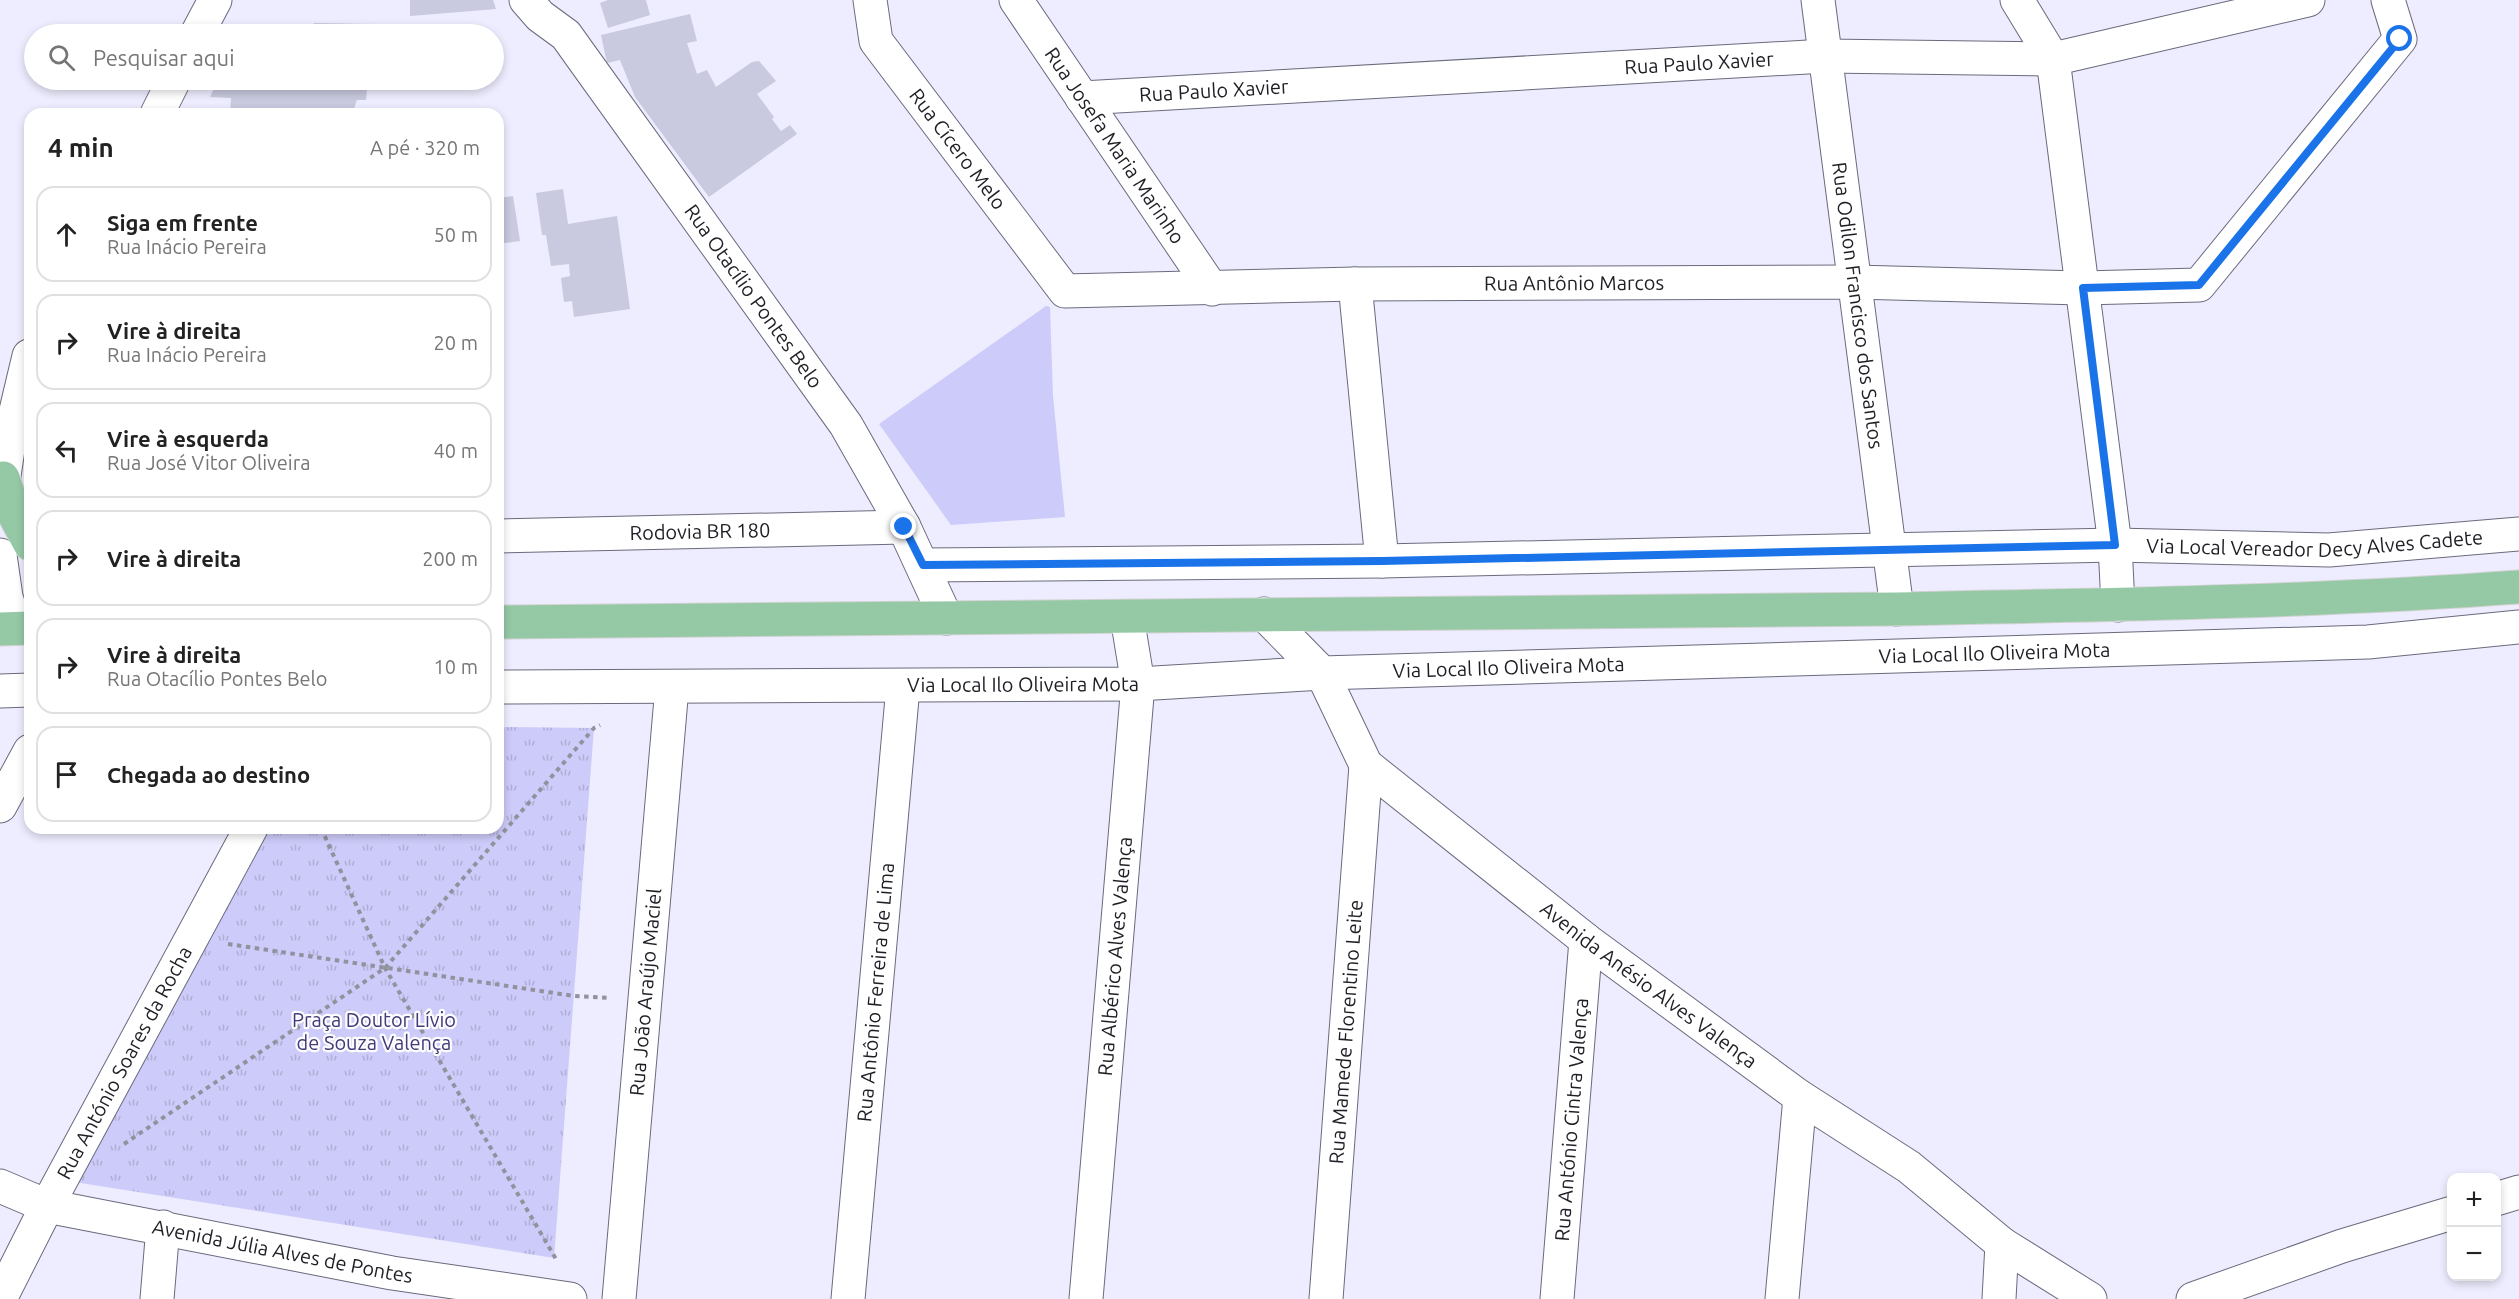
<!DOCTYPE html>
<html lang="pt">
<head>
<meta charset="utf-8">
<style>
	:root { --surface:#fff; --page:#f6f6f6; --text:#222; --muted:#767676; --line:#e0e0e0 }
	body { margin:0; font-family:Ubuntu,sans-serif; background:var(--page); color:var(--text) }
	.controls { position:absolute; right:18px; bottom:18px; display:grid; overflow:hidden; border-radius:12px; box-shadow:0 3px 9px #0003 }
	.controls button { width:54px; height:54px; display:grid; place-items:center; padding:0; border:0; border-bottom:2px solid var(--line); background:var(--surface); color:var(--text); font:30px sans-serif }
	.stop { position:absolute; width:18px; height:18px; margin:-14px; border:4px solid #1a73e8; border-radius:50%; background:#fff }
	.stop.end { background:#1a73e8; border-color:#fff; box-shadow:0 2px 6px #0008 }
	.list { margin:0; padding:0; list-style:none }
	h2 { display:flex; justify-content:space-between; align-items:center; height:78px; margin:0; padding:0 24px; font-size:26px }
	h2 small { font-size:20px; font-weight:400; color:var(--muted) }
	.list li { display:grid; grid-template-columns:39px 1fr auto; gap:18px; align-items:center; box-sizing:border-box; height:96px; margin:0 12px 12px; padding:0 12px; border:2px solid var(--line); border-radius:18px }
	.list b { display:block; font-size:22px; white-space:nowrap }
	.list p { margin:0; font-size:20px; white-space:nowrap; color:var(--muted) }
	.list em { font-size:20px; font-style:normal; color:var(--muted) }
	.icon { flex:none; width:33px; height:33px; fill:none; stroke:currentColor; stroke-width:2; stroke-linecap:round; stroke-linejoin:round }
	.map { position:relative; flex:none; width:2519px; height:1299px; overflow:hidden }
	.search { position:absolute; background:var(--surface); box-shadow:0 3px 9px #0003; left:24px; top:24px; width:480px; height:66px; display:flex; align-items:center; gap:15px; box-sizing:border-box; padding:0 21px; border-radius:33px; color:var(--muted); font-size:22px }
	.panel { position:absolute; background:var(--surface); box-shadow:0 3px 9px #0003; left:24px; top:108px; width:480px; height:726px; border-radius:18px }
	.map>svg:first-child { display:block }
	.grass { fill:#cdcbf9 }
	.park { fill:url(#park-tufts) }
	.building { fill:#c9c9df }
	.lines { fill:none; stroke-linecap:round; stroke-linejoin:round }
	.minor-casing { stroke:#6a6a7d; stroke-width:35 }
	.secondary-casing { stroke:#6a6a7d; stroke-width:35 }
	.primary-casing { stroke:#d2d2d3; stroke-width:35 }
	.path { stroke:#92929f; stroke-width:4; stroke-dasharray:4.5 4.5; stroke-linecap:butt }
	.minor { stroke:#fff; stroke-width:33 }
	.secondary { stroke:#fff; stroke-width:33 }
	.primary { stroke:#95c9a5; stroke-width:33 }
	.route { stroke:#1a73e8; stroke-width:8 }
	.labels { text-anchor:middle; stroke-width:4.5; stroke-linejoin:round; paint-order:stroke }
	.street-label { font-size:20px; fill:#1e1e25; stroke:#fcfcfc }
	.park-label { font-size:20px; fill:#423a7a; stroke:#fcfcfc }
</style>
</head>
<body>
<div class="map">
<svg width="2519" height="1299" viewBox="0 0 2519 1299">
	<defs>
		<pattern id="park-tufts" width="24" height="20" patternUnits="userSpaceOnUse" patternTransform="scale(1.5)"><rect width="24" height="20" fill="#cdcbf9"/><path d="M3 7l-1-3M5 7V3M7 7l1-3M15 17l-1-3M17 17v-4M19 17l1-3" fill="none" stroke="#b0aed5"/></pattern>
	</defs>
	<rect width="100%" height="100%" fill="#ededff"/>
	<polygon class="grass" points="1046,306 1050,307 1053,396 1065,517 951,525 879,424"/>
	<polygon class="park" points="498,727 594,728 554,1258 68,1181 262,828 498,828"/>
	<g class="building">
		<polygon points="410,0 493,0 496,9 410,16"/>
		<polygon points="608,0 646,0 650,15 608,28 600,3"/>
		<polygon points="690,14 697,41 687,43 697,74 707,70 716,87 752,62 759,61 776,81 757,94 774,117 772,119 781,131 790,125 797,134 709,197 635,97 620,60 607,63 601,35"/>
		<polygon points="314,23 371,24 371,34 313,34"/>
		<polygon points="218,80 368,80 366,100 357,100 352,114 230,114 231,98 210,97"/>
		<polygon points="563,189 568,224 617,216 630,309 574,317 572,301 564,302 561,278 570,276 569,264 551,266 546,235 542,235 536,193"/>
		<polygon points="513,196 520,241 498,244 498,198"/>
	</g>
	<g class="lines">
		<defs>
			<g id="minor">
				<path id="s1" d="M526,0L540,16L566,35L581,56L846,425L904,527L946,618"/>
				<path id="s2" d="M870,0L876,41L1065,291L1355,284L1854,282L2083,288L2199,285L2400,39L2388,0"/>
				<path id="s3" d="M1016,0L1212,289"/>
				<path id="s4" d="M1818,0L1897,609"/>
				<polyline points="2017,0 2053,59 2115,545 2118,605"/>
				<path id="s5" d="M1082,98L1825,56L2053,59L2308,0"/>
				<polyline points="1355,284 1382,561"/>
				<path id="s6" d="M498,536L904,527"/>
				<path id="s7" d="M923,565L1382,561L2115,545L2329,550L2519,534"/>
				<path id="s8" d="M1264,614L1322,673L1366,765L1586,940L1800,1097L1909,1167L2002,1244L2090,1299"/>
				<path id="s9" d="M498,687L1138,684L1322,673L2368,642L2519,627"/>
				<polyline points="0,691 30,690"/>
				<polyline points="0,806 30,751"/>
				<path id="s10" d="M0,1186L47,1206L392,1273L570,1299"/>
				<polyline points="2496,1199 2519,1192"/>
				<path id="s11" d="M0,1299L47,1206L251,828"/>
				<polyline points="157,1299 163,1227"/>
				<path id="s12" d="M619,1299L672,687"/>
				<path id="s13" d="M848,1299L903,687"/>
				<path id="s14" d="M1086,1299L1138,684L1127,617"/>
				<path id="s15" d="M1326,1299L1366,765"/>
				<path id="s16" d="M1557,1299L1586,940"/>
				<polyline points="1782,1299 1800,1097"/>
				<polyline points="1999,1299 2002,1244"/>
				<polyline points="2193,1299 2342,1246 2452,1213"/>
			</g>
			<g id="secondary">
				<polyline points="197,34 215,0"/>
				<polyline points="157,114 174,80"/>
				<polyline points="0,502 10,436 29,356"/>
				<polyline points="0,555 6,597 16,628"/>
			</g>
			<g id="primary">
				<polyline points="3,478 15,516 30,544"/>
				<path d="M498,622L1897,609C2104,605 2312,602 2519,587"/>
				<polyline points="0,629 30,628"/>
			</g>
		</defs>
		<use href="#minor" class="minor-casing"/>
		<use href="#secondary" class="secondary-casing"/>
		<use href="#primary" class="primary-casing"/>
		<g class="path">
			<polyline points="321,828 385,968 556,1259"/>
			<polyline points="228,944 574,996 609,998"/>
			<polyline points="124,1144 385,968 594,728 600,725"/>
		</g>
		<use href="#minor" class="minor"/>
		<use href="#secondary" class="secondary"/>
		<use href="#primary" class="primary"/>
	</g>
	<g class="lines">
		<polyline class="route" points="904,527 923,565 1382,561 2115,545 2083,288 2199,285 2400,39"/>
	</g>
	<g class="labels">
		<g class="street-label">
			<text dy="7" stroke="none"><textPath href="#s5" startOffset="618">Rua Paulo Xavier</textPath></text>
			<text dy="7" stroke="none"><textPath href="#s5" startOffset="132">Rua Paulo Xavier</textPath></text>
			<text dy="7" stroke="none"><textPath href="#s3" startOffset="176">Rua Josefa Maria Marinho</textPath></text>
			<text dy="7" stroke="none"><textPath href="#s2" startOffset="177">Rua Cícero Melo</textPath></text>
			<text dy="7" stroke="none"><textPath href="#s2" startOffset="864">Rua Antônio Marcos</textPath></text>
			<text dy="7" stroke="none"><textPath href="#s1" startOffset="375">Rua Otacílio Pontes Belo</textPath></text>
			<text dy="7" stroke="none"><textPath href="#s4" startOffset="308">Rua Odilon Francisco dos Santos</textPath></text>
			<text dy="7" stroke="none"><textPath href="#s6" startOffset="202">Rodovia BR 180</textPath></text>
			<text dy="7" stroke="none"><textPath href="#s7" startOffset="1392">Via Local Vereador Decy Alves Cadete</textPath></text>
			<text dy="7" stroke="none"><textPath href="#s9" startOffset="1497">Via Local Ilo Oliveira Mota</textPath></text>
			<text dy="7" stroke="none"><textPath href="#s9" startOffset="1011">Via Local Ilo Oliveira Mota</textPath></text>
			<text dy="7" stroke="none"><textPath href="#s9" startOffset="525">Via Local Ilo Oliveira Mota</textPath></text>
			<text dy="7" stroke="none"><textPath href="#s14" startOffset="344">Rua Albérico Alves Valença</textPath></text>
			<text dy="7" stroke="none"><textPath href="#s8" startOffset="543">Avenida Anésio Alves Valença</textPath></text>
			<text dy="7" stroke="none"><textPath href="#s12" startOffset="308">Rua João Araújo Maciel</textPath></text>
			<text dy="7" stroke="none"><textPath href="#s13" startOffset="308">Rua Antônio Ferreira de Lima</textPath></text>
			<text dy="7" stroke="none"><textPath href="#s15" startOffset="268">Rua Mamede Florentino Leite</textPath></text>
			<text dy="7" stroke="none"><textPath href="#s11" startOffset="267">Rua António Soares da Rocha</textPath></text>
			<text dy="7" stroke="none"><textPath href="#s16" startOffset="180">Rua António Cintra Valença</textPath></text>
			<text dy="7" stroke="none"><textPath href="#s10" startOffset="291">Avenida Júlia Alves de Pontes</textPath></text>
		</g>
		<g class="park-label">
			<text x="374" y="1027">Praça Doutor Lívio<tspan x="374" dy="23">de Souza Valença</tspan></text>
		</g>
	</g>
</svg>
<div class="controls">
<button>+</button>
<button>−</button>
</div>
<div class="stop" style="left:2400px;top:39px"></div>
<div class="stop end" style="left:904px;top:527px"></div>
<div class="search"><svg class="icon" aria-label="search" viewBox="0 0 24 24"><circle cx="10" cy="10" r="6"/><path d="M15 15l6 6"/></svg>Pesquisar aqui</div>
<section class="panel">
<h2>4 min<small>A pé · 320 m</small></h2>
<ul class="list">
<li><svg class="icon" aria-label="ahead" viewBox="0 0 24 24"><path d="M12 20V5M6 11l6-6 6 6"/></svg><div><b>Siga em frente</b><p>Rua Inácio Pereira</p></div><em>50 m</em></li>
<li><svg class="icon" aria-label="right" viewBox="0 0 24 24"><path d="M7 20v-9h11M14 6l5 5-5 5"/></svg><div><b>Vire à direita</b><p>Rua Inácio Pereira</p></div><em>20 m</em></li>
<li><svg class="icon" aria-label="left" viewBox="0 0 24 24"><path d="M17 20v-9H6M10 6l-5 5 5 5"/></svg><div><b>Vire à esquerda</b><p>Rua José Vitor Oliveira</p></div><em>40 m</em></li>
<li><svg class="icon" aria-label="right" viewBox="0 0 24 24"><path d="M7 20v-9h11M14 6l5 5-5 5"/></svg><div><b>Vire à direita</b></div><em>200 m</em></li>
<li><svg class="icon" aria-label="right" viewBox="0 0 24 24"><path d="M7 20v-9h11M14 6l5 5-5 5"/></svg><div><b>Vire à direita</b><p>Rua Otacílio Pontes Belo</p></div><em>10 m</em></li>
<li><svg class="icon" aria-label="arrive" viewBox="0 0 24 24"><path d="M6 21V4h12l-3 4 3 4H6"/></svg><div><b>Chegada ao destino</b></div></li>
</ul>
</section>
</div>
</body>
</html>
